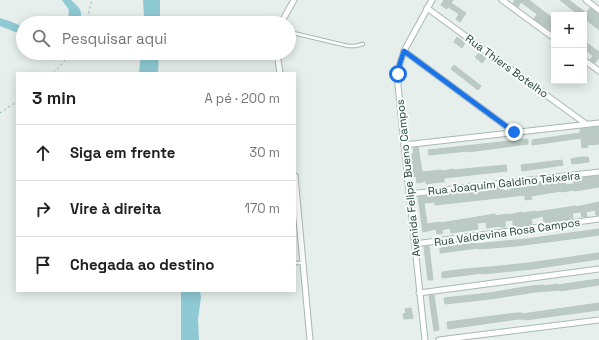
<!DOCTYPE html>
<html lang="pt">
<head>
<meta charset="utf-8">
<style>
	:root { --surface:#fff; --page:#f2f2f2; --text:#202124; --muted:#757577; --line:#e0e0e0 }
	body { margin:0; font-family:"Space Grotesk",sans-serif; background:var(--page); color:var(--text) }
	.controls { position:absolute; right:12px; top:12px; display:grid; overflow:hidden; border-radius:0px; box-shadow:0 2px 10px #0003 }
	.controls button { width:36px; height:36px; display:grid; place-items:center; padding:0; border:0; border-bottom:1px solid var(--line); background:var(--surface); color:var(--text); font:20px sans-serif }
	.stop { position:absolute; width:12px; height:12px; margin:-9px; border:3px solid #1a73e8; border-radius:50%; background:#fff }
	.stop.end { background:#1a73e8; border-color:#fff; box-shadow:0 1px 4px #0008 }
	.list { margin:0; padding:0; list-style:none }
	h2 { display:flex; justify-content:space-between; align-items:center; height:52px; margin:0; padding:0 16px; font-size:17px }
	h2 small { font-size:13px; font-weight:400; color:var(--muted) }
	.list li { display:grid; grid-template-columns:26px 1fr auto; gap:12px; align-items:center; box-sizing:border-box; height:56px; padding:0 16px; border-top:1px solid var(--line) }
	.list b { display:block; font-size:15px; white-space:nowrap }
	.list em { font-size:13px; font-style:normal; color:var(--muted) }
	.icon { flex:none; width:22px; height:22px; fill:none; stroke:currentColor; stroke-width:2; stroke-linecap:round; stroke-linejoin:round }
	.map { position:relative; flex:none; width:599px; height:340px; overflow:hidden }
	.search { position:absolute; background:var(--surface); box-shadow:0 2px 10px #0003; left:16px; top:16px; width:280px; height:44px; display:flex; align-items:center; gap:10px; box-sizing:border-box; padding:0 14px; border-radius:22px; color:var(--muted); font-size:15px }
	.panel { position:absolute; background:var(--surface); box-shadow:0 2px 10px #0003; left:16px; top:72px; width:280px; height:220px; border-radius:0px }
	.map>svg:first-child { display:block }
	.water { fill:#8ec9d4 }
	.building { fill:#bbcac4; stroke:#b8c9c2 }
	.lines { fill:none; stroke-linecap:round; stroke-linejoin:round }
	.lane-casing { stroke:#a8b8b2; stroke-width:4.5 }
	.street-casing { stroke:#a8b8b2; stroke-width:7 }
	.path { stroke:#86b3a5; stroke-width:1; stroke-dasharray:2 3; stroke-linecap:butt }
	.lane { stroke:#fff; stroke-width:2.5 }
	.street { stroke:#fff; stroke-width:5 }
	.route { stroke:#1a73e8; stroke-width:5 }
	.labels { text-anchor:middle; stroke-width:4; stroke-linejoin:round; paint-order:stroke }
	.street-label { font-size:11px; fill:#24423a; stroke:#f7fbf9 }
</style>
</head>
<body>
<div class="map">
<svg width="599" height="340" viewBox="0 0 599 340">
	<rect width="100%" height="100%" fill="#e6efeb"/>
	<g class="water">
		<path d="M62,0H71C80,9 83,9 80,23H67L68,22L69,10Z"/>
		<polygon points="143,0 160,0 160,23 144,23 144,17"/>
		<polygon points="0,18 12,22 23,27 23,35 0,26"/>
		<polygon points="141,53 159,53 158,73 139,73"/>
		<polygon points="181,291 200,291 201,297 198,319 199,340 181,340"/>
	</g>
	<g class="building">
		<polygon points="444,0 453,0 451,3 466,13 460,22 456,19 459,14 448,7 447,9 441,5"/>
		<polygon points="515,0 529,0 551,17 551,16 554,18 554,33 534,19 537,14 521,2 518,7 513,3"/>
		<polygon points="560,0 569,0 586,13 590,8 598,14 599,15 599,30 584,18 584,15 579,15"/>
		<polygon points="457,37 465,43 462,48 454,42"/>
		<polygon points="584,41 599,52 599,58 595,63 590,60 593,56 584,48"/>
		<polygon points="479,53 486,58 482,63 475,57"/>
		<polygon points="454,65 481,86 478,90 451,69"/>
		<polygon points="599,127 599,144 587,145 588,147 582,148 581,138 532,145 532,140 580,133 580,129"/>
		<polygon points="528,139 528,144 468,152 468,151 429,155 428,150"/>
		<polygon points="418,147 422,172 442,170 443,171 454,169 454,170 506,165 507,171 444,178 444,182 439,182 426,184 426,181 417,183 416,176 412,177 409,154 414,154 413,148"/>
		<polygon points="581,157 588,157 589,162 572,164 571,159"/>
		<polygon points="562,160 563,165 522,171 521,165"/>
		<polygon points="599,176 599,187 575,191 575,190 561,192 561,191 531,196 532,199 525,200 525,195 435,205 435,202 424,203 427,224 441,222 441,223 495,214 495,216 508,214 508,215 522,212 523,213 536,211 536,212 576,206 576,207 599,202 599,215 596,215 595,210 586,212 587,217 582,217 581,212 572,213 573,219 555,221 544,222 543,216 531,219 532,224 513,226 513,220 505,221 505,227 500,227 500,226 487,228 486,222 477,223 478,229 451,233 450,228 442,230 443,233 437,234 436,229 423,232 418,197 503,187 503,191 511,190 511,186 565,180 566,185 574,184 573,179"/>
		<polygon points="599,229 599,235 578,238 516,246 478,249 478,248 440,253 440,248 445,247 475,243 475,244 526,239"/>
		<polygon points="429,246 433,280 428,280 424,247"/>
		<polygon points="599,253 599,259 533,269 481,274 481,273 467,275 442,278 442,272 465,269 490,267 529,263"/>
		<polygon points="599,279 599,285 561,291 561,290 535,292 490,299 445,304 444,298 489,293 531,286 544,285 544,286 557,284 557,285"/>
		<polygon points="434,295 439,330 434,331 429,296"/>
		<polygon points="599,303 599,310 525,320 525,319 518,319 448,329 447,322 516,313 522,313 522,314"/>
		<polygon points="411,308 413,318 404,319 403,314 406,313 405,309"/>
	</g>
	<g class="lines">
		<defs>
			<g id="lane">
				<polyline points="289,32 348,46 355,46 363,44"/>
				<polyline points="295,263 302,263"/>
			</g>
			<g id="street">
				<polyline points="502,0 554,38"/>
				<polyline points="586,0 599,10"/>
				<polyline points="427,8 586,124"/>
				<polyline points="281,23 294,0"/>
				<polyline points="404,51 514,132"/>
				<polyline points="277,53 280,73"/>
				<polyline points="584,60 599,71"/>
				<polyline points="404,145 599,123"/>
				<polyline points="295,176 310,340"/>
				<polyline points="409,194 599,172"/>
				<polyline points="415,244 599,219"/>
				<polyline points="419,293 599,269"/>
				<polyline points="425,340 404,145 398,85 398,74 400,63 404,51 432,0"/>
				<polyline points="439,340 599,320"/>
			</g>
		</defs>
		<use href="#lane" class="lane-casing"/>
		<use href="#street" class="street-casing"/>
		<g class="path">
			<polyline points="86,23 92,0"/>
			<polyline points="54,73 71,53"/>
			<polyline points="0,113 13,104 17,103"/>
		</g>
		<use href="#lane" class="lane"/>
		<use href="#street" class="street"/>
	</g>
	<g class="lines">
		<polyline class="route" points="398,74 400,63 404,51 514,132"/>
	</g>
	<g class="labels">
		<g class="street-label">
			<text transform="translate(507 66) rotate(36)" y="4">Rua Thiers Botelho</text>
			<text transform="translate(408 178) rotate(-96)" y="4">Avenida Felipe Bueno Campos</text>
			<text transform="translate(504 183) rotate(-6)" y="4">Rua Joaquim Galdino Teixeira</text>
			<text transform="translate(507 232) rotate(-8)" y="4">Rua Valdevina Rosa Campos</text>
		</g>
	</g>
</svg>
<div class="controls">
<button>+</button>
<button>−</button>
</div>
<div class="stop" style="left:398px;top:74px"></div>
<div class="stop end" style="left:514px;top:132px"></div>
<div class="search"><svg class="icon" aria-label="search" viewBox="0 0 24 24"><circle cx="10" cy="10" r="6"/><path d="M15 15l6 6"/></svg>Pesquisar aqui</div>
<section class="panel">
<h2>3 min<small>A pé · 200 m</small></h2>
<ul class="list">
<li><svg class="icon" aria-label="ahead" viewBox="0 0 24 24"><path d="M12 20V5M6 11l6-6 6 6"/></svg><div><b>Siga em frente</b></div><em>30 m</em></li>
<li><svg class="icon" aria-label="right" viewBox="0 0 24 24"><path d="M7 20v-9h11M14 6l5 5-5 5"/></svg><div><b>Vire à direita</b></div><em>170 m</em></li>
<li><svg class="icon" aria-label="arrive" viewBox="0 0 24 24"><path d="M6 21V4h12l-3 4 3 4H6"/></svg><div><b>Chegada ao destino</b></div></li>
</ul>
</section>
</div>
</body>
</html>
